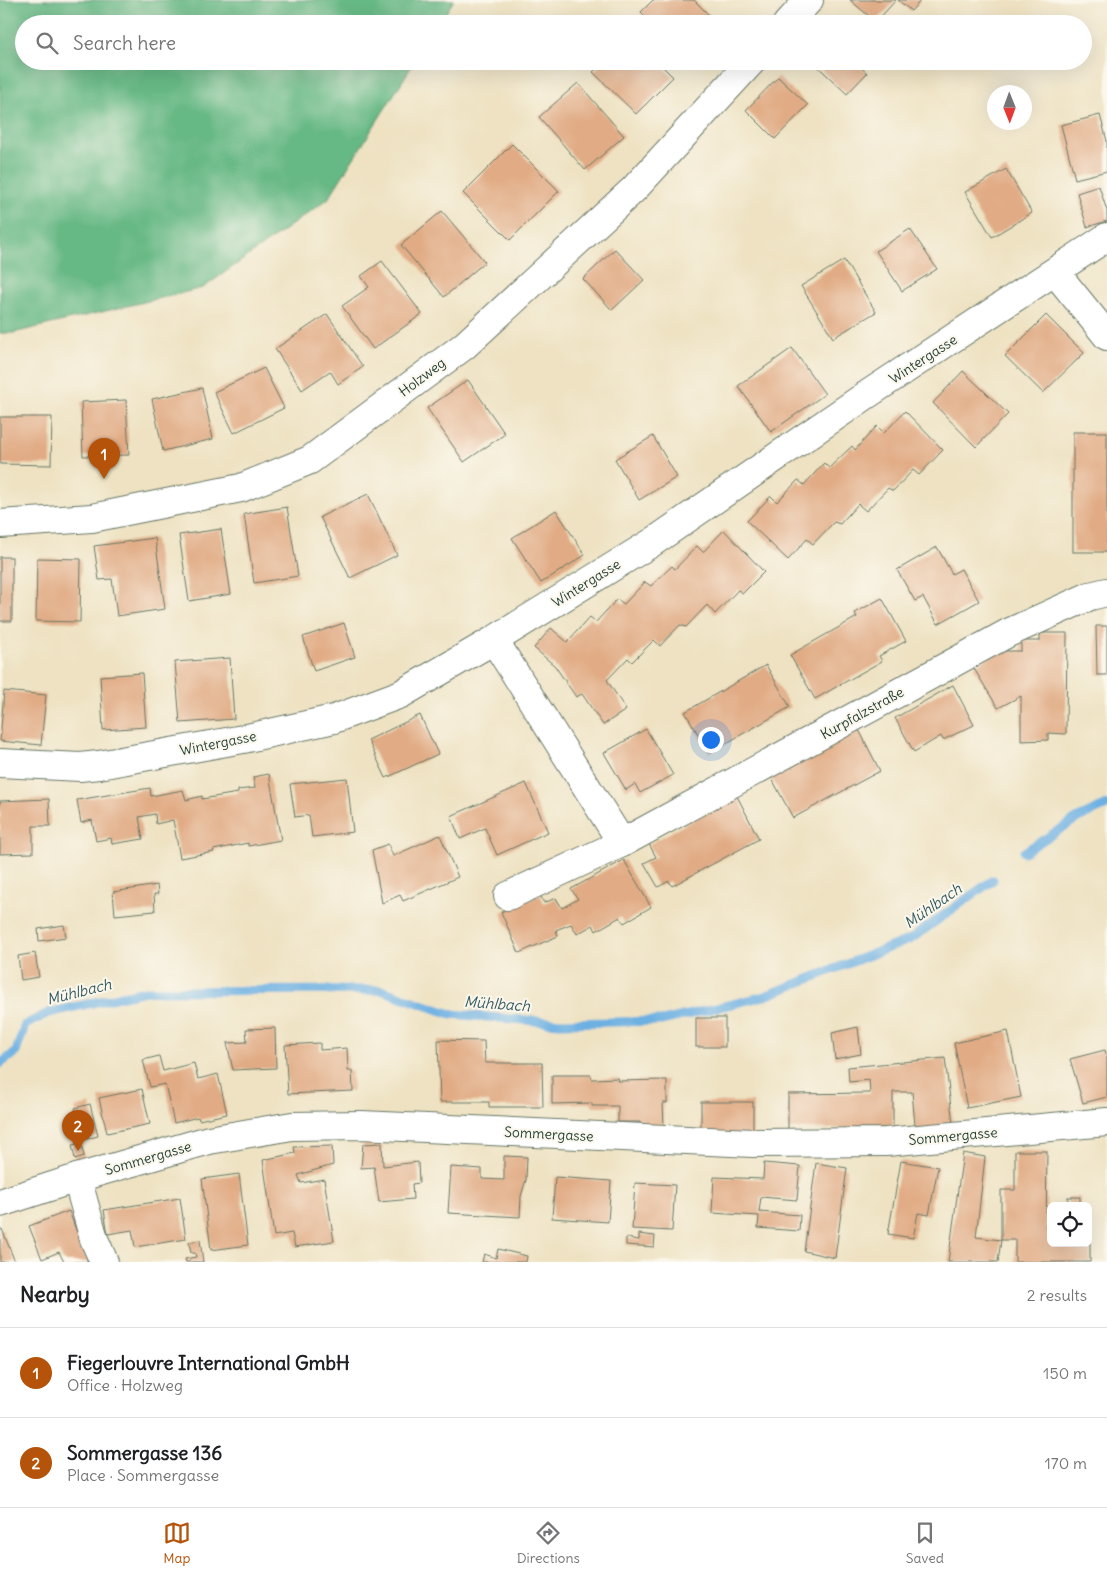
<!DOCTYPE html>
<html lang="en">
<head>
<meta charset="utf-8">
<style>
	:root { --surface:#fff; --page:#f2f2f2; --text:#202124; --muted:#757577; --line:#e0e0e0; --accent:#b45309 }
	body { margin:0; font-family:Delius,sans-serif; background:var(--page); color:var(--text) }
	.controls { position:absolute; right:15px; bottom:15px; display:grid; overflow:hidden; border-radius:8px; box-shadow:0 5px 20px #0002 }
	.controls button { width:45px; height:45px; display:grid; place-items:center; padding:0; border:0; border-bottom:1px solid var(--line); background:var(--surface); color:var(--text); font:25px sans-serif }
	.compass { position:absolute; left:987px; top:85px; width:45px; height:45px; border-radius:50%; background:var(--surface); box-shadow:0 5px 20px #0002; rotate:179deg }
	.you { position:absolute; left:710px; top:739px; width:18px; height:18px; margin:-12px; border:4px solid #fff; border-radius:50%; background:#1a73e8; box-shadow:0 0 0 8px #1a73e833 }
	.badge { display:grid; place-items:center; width:32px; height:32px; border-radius:50%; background:var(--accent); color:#fff; font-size:16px; font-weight:700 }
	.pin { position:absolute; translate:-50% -41px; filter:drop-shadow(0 1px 2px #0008) }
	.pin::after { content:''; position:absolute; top:26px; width:18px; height:15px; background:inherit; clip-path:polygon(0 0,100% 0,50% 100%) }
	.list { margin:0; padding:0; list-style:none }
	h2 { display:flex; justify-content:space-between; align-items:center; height:65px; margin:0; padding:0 20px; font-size:21px }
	h2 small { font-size:16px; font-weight:400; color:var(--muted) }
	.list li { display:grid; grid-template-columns:32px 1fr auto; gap:15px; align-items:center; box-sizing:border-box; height:90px; padding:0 20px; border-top:1px solid var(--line) }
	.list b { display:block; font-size:19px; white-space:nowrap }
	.list p { margin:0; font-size:16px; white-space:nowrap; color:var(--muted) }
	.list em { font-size:16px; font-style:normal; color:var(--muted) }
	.icon { flex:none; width:28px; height:28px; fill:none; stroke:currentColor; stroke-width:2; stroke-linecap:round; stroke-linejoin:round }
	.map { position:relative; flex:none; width:1107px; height:1262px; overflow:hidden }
	.search { position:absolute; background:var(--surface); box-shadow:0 5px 20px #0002; left:15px; right:15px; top:15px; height:55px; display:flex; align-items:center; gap:12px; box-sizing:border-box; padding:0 18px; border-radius:28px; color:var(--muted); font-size:19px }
	.sheet { height:245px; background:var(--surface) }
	nav { display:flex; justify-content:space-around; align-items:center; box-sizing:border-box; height:70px; border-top:1px solid var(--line); background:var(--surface); font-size:14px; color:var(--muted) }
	nav a { display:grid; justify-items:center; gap:2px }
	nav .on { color:var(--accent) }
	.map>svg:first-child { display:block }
	.forest { fill:#66b884; stroke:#427a5c }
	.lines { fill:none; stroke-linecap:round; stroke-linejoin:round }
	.stream { stroke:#6db0e2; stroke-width:9 }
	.building { fill:#e1ac85 }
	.minor-casing { stroke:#677766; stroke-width:30 }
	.minor { stroke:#fff; stroke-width:28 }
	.labels { text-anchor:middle; stroke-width:4; stroke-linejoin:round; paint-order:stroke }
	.street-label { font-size:14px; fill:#1f3d34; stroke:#fbf7ec }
	.water-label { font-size:15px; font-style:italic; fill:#325a60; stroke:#fbf7ec }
</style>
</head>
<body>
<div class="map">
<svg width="1107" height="1262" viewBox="0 0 1107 1262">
	<rect width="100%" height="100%" fill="#fbf7ec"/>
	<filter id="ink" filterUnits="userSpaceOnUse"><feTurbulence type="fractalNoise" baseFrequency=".02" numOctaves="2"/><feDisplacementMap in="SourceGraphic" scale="10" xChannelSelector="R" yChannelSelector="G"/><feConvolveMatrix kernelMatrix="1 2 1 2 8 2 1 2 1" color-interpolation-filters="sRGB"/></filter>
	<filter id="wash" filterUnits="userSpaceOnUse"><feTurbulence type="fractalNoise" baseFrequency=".0096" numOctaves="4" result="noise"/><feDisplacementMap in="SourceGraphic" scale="20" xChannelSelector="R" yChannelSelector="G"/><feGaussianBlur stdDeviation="1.12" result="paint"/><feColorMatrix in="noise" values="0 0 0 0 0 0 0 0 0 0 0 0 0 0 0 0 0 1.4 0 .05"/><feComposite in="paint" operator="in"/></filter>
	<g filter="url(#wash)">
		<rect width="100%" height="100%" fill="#eee2c2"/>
		<polygon class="forest" points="0,0 454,0 439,24 24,24 24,61 415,61 328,199 203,288 13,333 0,333"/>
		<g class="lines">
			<g class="stream">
				<polyline points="1024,852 1078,818 1107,805"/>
				<polyline points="0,1064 16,1052 25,1025 48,1013 145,991 381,990 451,1014 561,1023 662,1021 765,996 911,939 993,880"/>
			</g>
		</g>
		<g id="blocks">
			<g class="building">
				<polygon points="653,0 694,0 716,22 714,24 652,24 641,12"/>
				<polygon points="850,0 896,0 876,22"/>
				<polygon points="898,0 921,0 911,11"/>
				<polygon points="604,61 657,61 673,77 636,114 593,72"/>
				<polygon points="812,61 854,61 867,73 847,94"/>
				<polygon points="778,77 808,105 775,139 746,110"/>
				<polygon points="578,83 624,136 585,170 539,117"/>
				<polygon points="1100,115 1107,141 1107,171 1075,179 1061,125"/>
				<polygon points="512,144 559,191 510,240 463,193"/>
				<polygon points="1006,169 1032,213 992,237 965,192"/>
				<polygon points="1099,186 1107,211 1107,221 1087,227 1077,193"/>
				<polygon points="442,211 485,262 444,297 401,245"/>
				<polygon points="910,229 937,269 902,291 876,251"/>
				<polygon points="615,249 644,280 612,310 583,279"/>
				<polygon points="844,260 876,312 833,338 801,286"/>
				<polygon points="382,261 422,314 373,349 342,306 369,287 361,276"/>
				<polygon points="327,314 363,367 338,384 330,371 302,390 275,349"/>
				<polygon points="1046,315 1084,353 1043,393 1005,356"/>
				<polygon points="792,348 825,394 771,432 738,386"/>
				<polygon points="264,368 284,408 234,433 214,392"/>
				<polygon points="963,371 1008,414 976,447 933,403"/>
				<polygon points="468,380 505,434 464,462 427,408"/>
				<polygon points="202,388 213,439 163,451 152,399"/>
				<polygon points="126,400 129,455 83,456 81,402"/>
				<polygon points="905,411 943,450 919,475 913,470 893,491 888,488 866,511 858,504 840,524 834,522 813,544 807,539 788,560 747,521 771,496 777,502 798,480 804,485 824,463 829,468 852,446 855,450 877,426 884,433"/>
				<polygon points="0,417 52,417 51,465 0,464"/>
				<rect x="1073" y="432" width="34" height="120"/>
				<polygon points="653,436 677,477 639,500 615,459"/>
				<polygon points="368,494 397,555 350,578 320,517"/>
				<polygon points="287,507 298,576 254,583 244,514"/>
				<polygon points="556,510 585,555 541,583 512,538"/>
				<polygon points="221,529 231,594 189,601 179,535"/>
				<polygon points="724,530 764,572 743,593 738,590 715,614 707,605 686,627 680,625 660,646 654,640 632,662 628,658 607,680 626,710 603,725 582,694 576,697 555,666 534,648 551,628 567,642 590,617 596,622 617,599 624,604 645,582 651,586 672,566 675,569 697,546 703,552"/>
				<polygon points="155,538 165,609 117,616 112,579 99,580 94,546"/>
				<polygon points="937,547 952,574 961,569 979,601 938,624 923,597 915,601 897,570"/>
				<rect x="0" y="557" width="12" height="64"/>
				<polygon points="37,558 81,559 80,622 36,621"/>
				<polygon points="882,598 906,641 879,656 882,661 815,699 790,655 857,617 855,613"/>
				<polygon points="344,623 355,657 314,671 303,637"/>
				<polygon points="1096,626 1107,626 1107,675 1097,675"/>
				<polygon points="1040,633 1067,633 1066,734 1048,733 1048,740 1021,741 1021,696 998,708 973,667 1000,651 1021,651 1021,641 1040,641"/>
				<polygon points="230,658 234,719 180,723 175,662"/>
				<polygon points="766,665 790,707 709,753 685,712"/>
				<polygon points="142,673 146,727 103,730 100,676"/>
				<polygon points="953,685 974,725 943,740 941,736 914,752 895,718"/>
				<polygon points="4,691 46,695 41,745 0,741"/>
				<polygon points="420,715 438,754 386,778 368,740"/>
				<polygon points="858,728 880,771 793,818 770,775"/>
				<polygon points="646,729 673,775 640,793 635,784 626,790 604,753"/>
				<polygon points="269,774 281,840 248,846 248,843 213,850 214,852 180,858 173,820 156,824 155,814 139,817 143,839 112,844 111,838 96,841 92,820 81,823 77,800 150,788 151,796 183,790 186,800 202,796 202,799 238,793 238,790 255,788 253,777"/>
				<polygon points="347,778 353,832 312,837 309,815 295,817 290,784"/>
				<polygon points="526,783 548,832 497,855 485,828 460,839 451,816"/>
				<polygon points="737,796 759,839 672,886 669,881 658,887 644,863 656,857 649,844"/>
				<polygon points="49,799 50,826 33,826 33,853 0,854 0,801"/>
				<polygon points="440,835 458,877 403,901 400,895 382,903 372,850 388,844 393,856"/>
				<polygon points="624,860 651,907 624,923 620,917 596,931 593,925 577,934 571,924 556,930 558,936 519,953 501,912 540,895 544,903 556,898 562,908 578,899 571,889"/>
				<polygon points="157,885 158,894 154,894 155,911 115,915 113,892"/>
				<polygon points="64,925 66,937 39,941 38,929"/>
				<polygon points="35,953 39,977 21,980 18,956"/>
				<rect x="696" y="1018" width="29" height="29"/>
				<polygon points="858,1027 861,1054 835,1059 832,1033"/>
				<polygon points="275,1028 276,1068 233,1070 227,1043 247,1042 246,1029"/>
				<polygon points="1008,1031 1021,1097 967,1108 954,1043"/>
				<polygon points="438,1040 484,1041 485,1063 542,1063 543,1107 489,1107 489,1102 440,1102"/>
				<polygon points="320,1043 320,1050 347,1048 348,1071 352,1071 353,1091 288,1094 285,1045"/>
				<polygon points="1105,1050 1107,1057 1107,1097 1083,1103 1070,1059"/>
				<polygon points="159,1056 163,1071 194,1063 198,1079 218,1074 227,1114 199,1120 198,1117 174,1123 165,1084 150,1087 143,1060"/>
				<polygon points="945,1058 954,1132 916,1136 912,1092 893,1092 893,1128 788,1129 788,1094 870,1093 869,1080 849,1082 848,1067"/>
				<polygon points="552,1075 591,1075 592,1079 618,1078 617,1081 667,1080 667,1103 663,1103 664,1126 640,1126 640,1122 618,1122 618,1106 592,1106 592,1103 552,1104"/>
				<polygon points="142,1089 150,1124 107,1133 99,1098"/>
				<rect x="701" y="1102" width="52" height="37"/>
				<polygon points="90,1104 98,1136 83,1140 75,1108"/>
				<polygon points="81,1143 84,1156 75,1159 72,1145"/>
				<polygon points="382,1143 383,1166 418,1162 419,1183 412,1184 413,1199 379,1202 374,1167 361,1168 363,1144"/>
				<polygon points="332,1146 333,1165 298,1175 301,1183 324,1179 334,1241 295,1247 292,1233 274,1236 263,1160 295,1153 294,1147"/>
				<polygon points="1015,1151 1047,1151 1046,1228 1051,1228 1051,1243 1090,1243 1090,1262 1015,1262 1015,1240 1001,1240 1001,1190 1015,1190"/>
				<polygon points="963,1153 985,1157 976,1237 1001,1240 998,1262 948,1262"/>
				<polygon points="504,1156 527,1157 526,1180 521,1196 520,1217 448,1213 451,1167 482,1169 482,1179 504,1180"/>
				<polygon points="901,1161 938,1167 929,1215 918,1213 913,1238 888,1234"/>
				<polygon points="764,1163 800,1166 797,1200 761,1197 759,1212 800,1215 799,1231 758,1228 759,1216 712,1213 714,1177 763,1179"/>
				<polygon points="816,1163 847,1168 835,1258 804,1251"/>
				<polygon points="239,1174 248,1245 211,1250 202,1179"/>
				<polygon points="555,1177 611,1181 608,1222 552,1218"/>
				<polygon points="635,1183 675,1185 672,1231 632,1229"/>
				<rect x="1068" y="1197" width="12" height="9"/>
				<polygon points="180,1198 186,1239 135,1247 132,1230 108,1234 104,1210"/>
				<polygon points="69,1211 88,1262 64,1262 59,1252 42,1259 29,1226"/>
				<polygon points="2,1229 15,1262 0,1262 0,1230"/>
				<polygon points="639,1234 655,1236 654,1247 626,1245 626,1238 639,1240"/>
				<polygon points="200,1240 203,1262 186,1262 185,1259 196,1257 195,1253 191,1253 189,1242"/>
				<polygon points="498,1249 527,1256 526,1262 482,1262 484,1254 496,1258"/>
			</g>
		</g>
	</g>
	<g filter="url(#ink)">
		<use href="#blocks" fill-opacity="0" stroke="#677766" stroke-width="1"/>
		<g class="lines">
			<defs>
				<g id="minor">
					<polyline points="787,24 809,0"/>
					<polyline points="1055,272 1107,336"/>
					<polyline points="0,524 92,518 241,488 310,460 464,346 634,189 752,61"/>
					<polyline points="494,640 622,843"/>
					<polyline points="0,763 80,767 99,765 243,739 334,719 401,694 494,640 653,542 865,396 1107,237"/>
					<polyline points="508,896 622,843 1008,633 1090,596 1107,592"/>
					<polyline points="77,1178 94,1239 104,1262"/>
					<polyline points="0,1203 77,1178 209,1140 292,1126 361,1125 753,1143 886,1142 1107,1122"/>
				</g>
			</defs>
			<use href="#minor" class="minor-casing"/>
			<use href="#minor" class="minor"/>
		</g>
	</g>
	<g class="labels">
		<g class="street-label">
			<text transform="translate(923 359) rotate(-33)" y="5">Wintergasse</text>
			<text transform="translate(422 377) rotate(-37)" y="5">Holzweg</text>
			<text transform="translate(586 583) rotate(-32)" y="5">Wintergasse</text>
			<text transform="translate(862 713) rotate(-29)" y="5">Kurpfalzstraße</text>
			<text transform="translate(218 743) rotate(-11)" y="5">Wintergasse</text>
			<text transform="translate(549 1134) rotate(3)" y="5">Sommergasse</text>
			<text transform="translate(953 1136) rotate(-5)" y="5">Sommergasse</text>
			<text transform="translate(148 1158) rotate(-16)" y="5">Sommergasse</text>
		</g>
		<g class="water-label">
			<text transform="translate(933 906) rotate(-35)" y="5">Mühlbach</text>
			<text transform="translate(79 992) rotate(-14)" y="5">Mühlbach</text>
			<text transform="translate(497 1004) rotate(4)" y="5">Mühlbach</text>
		</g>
	</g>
</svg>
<div class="controls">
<button><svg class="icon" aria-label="locate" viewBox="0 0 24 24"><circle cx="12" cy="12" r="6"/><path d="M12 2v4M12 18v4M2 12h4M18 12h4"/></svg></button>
</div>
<svg class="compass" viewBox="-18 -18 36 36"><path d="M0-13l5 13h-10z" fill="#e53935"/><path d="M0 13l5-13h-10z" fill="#757577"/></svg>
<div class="you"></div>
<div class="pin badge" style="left:104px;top:479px">1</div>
<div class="pin badge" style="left:78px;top:1151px">2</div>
<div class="search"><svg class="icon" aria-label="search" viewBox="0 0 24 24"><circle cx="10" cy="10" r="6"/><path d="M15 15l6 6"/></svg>Search here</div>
</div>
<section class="sheet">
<h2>Nearby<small>2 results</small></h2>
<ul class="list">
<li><span class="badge">1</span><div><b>Fiegerlouvre International GmbH</b><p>Office · Holzweg</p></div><em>150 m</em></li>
<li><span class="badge">2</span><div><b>Sommergasse 136</b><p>Place · Sommergasse</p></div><em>170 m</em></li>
</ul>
</section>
<nav>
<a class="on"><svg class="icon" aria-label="map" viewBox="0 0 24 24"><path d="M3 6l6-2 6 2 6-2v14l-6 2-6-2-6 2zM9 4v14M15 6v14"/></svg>Map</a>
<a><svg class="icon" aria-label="directions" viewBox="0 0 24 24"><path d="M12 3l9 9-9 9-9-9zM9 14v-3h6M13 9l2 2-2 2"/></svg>Directions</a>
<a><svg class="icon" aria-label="saved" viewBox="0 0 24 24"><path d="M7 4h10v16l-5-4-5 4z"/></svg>Saved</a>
</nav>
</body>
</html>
